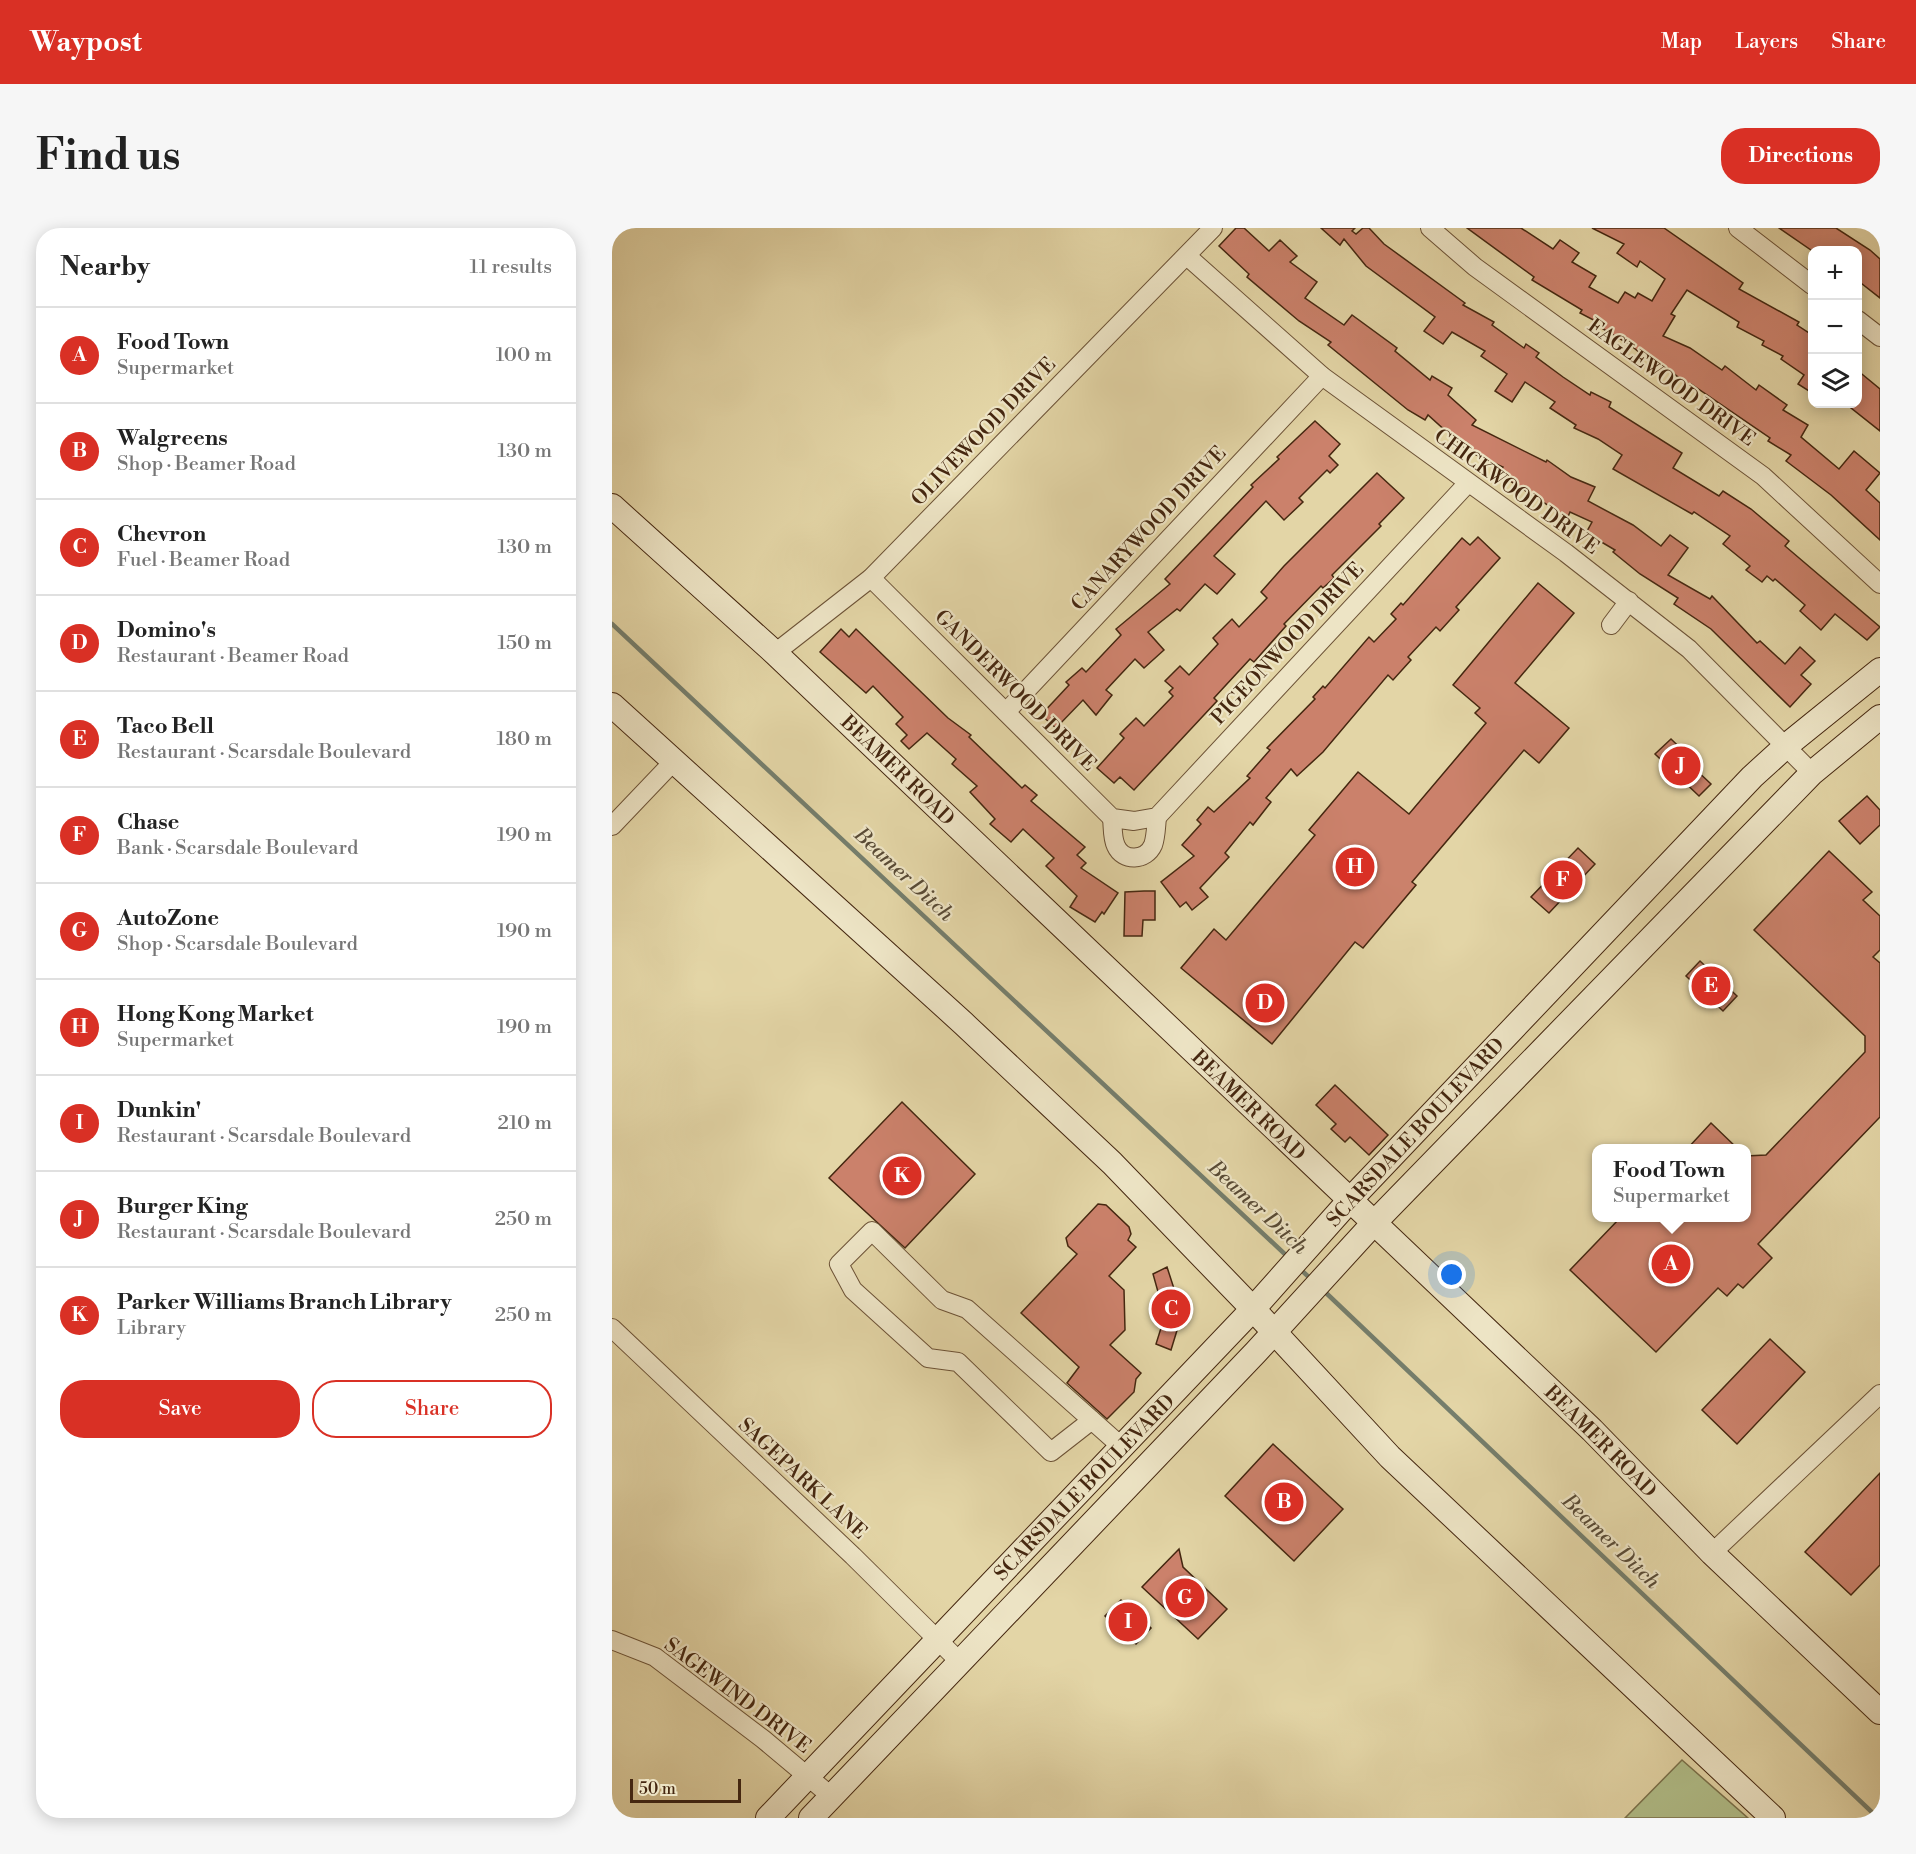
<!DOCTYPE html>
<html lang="en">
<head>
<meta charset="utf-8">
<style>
	:root { --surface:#fff; --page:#f6f6f6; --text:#222; --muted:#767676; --line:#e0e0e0; --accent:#d93025 }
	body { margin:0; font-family:"Libre Bodoni",serif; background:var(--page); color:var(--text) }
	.controls { position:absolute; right:18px; top:18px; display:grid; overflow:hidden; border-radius:12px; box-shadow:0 3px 15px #0003 }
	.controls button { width:54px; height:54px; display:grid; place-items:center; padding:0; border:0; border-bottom:2px solid var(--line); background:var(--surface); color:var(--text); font:30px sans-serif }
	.scale { position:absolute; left:18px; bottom:15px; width:111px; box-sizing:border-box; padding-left:6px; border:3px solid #452710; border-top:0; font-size:16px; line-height:21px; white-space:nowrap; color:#452710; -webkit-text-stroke:4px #ede4c5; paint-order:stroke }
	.you { position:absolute; left:840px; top:1047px; width:21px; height:21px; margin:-15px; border:4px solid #fff; border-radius:50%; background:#1a73e8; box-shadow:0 0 0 9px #1a73e833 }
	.badge { display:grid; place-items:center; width:39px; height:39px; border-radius:50%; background:var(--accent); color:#fff; font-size:20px; font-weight:700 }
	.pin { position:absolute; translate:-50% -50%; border:3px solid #fff; box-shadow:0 2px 6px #0006 }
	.popup { position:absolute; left:980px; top:916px; width:159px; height:78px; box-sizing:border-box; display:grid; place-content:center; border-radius:12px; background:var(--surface); filter:drop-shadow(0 2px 4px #0005); font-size:20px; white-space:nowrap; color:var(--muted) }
	.popup b { font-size:22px; color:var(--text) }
	.popup::after { content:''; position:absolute; left:50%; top:100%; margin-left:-12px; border:12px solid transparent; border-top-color:var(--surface) }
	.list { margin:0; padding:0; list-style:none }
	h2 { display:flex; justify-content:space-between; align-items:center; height:78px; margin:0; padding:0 24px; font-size:26px }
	h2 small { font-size:20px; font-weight:400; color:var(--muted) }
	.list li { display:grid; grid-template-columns:39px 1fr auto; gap:18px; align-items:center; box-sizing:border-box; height:96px; padding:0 24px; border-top:2px solid var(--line) }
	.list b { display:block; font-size:22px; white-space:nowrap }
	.list p { margin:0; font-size:20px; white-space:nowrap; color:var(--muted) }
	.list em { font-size:20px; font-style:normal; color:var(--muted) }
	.actions { display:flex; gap:12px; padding:18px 24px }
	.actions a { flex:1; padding:14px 0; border:2px solid var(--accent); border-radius:24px; text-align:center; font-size:21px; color:var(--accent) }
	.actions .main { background:var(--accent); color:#fff }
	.icon { flex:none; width:33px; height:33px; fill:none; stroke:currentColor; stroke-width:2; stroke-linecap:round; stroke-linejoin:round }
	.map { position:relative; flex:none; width:1268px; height:1590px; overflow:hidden; border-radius:24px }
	header { display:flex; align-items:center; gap:36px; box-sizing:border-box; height:84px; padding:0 30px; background:var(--accent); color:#fff }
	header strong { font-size:28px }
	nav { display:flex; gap:33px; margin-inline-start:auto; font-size:21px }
	.intro { display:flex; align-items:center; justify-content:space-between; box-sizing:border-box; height:144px; padding:0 36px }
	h1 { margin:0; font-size:42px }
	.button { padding:15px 27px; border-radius:24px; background:var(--accent); color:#fff; font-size:21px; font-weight:700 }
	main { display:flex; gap:36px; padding:0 36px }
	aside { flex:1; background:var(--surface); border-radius:24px; box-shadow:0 3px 15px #0003 }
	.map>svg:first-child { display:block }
	.green { fill:#b1be89; stroke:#7b724c; stroke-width:1.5 }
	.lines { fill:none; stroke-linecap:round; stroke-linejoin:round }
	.stream { stroke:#757e6c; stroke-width:4.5 }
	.building { fill:#cb816b; stroke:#452710; stroke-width:1.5 }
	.street-casing { stroke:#6c5236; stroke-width:20 }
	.secondary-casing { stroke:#452710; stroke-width:26 }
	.street { stroke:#ede4c5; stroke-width:18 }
	.secondary { stroke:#ede4c5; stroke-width:24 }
	.labels { text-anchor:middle; stroke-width:4.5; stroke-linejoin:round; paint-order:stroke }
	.street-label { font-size:20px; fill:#452710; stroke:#ede4c5 }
	.water-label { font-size:21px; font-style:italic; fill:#594b36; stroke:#ede4c5 }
</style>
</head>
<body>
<header>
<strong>Waypost</strong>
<nav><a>Map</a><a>Layers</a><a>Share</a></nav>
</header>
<div class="intro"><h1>Find us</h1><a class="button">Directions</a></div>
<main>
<aside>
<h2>Nearby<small>11 results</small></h2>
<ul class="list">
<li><span class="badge">A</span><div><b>Food Town</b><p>Supermarket</p></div><em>100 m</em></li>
<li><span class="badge">B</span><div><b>Walgreens</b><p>Shop · Beamer Road</p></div><em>130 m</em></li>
<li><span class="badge">C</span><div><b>Chevron</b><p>Fuel · Beamer Road</p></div><em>130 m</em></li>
<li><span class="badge">D</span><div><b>Domino's</b><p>Restaurant · Beamer Road</p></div><em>150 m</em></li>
<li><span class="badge">E</span><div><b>Taco Bell</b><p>Restaurant · Scarsdale Boulevard</p></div><em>180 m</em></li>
<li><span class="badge">F</span><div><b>Chase</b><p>Bank · Scarsdale Boulevard</p></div><em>190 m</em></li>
<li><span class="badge">G</span><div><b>AutoZone</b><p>Shop · Scarsdale Boulevard</p></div><em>190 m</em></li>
<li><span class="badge">H</span><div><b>Hong Kong Market</b><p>Supermarket</p></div><em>190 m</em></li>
<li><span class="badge">I</span><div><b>Dunkin'</b><p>Restaurant · Scarsdale Boulevard</p></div><em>210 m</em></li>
<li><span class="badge">J</span><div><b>Burger King</b><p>Restaurant · Scarsdale Boulevard</p></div><em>250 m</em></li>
<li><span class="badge">K</span><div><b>Parker Williams Branch Library</b><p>Library</p></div><em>250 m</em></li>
</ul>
<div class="actions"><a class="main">Save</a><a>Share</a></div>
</aside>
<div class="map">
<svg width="1268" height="1590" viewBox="0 0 1268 1590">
	<rect width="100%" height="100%" fill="#e3d5a6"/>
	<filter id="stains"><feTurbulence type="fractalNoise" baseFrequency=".00333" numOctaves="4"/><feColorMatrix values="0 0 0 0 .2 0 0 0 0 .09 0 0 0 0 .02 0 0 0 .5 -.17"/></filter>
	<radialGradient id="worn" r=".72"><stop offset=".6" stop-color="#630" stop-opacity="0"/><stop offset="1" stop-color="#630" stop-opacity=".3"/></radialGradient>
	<polygon class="green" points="1070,1532 1136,1590 1013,1590"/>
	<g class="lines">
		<g class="stream">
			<polyline points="0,396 677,1030"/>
			<polyline points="687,1040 700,1052"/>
			<polyline points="711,1062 1266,1590"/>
		</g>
	</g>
	<g class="building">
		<polygon points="624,0 632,0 657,23 668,12 685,28 678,34 705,54 693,70 732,97 740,87 785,120 783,123 818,152 820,148 840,160 836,167 864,192 860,197 934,234 935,232 959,249 983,259 976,273 1021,297 1049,318 1058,307 1076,320 1056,347 1098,371 1100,368 1145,415 1148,413 1173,436 1188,419 1203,433 1189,447 1199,456 1178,479 1099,401 1062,376 1066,370 1028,346 1001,324 1003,322 974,305 980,294 958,284 955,291 944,286 945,283 887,246 891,239 856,223 816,187 813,192 796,182 716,117 719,114 687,93 635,49 637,46 607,18"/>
		<polygon points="709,0 743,0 740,3 744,6 751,0 757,0 772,16 853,75 851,77 882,94 880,97 912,120 914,116 927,125 924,129 951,149 978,167 979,164 999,174 997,179 1070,225 1061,240 1107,268 1111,263 1139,281 1177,313 1173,318 1268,399 1255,412 1223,386 1209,402 1188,383 1193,377 1163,351 1161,353 1155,348 1150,354 1134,342 1138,338 1111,316 1118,308 1082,284 1080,286 1001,241 1010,227 986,211 962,200 964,197 938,180 943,174 913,154 900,174 883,163 895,146 869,128 873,123 840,104 831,116 812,103 823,89 754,38 732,11 728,17"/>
		<polygon points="855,0 909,0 941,21 948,12 967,25 960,34 984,48 977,59 1006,75 1013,64 1023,70 1026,65 1040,73 1053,51 1028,33 1025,39 1005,25 1012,16 980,0 1052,0 1131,55 1127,61 1187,94 1185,97 1200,107 1200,165 1186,156 1192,147 1169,131 1171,128 1150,117 1152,113 1125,99 1127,94 1075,62 1059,86 1063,88 1051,108 1078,120 1110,142 1113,138 1144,162 1147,157 1175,177 1171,182 1196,197 1189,209 1227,241 1242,223 1268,245 1254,262 1268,275 1268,312 1219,267 1174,233 1179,227 1156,213 1158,210 1079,156 1077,158 1061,145 1038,133 1017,116 991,101 993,98 968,85 970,82 920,52 922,49"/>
		<polygon points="1167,0 1224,0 1258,22 1268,31 1268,70 1245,52 1245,22 1199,22"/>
		<polygon points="1245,142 1268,161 1268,203 1234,176 1245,176"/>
		<polygon points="703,193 728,216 717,228 726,237 718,245 715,242 687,270 691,274 672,292 654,273 602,328 623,346 605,366 593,356 568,383 565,381 536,404 552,422 532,440 523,431 494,462 500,467 484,487 471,472 444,500 429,487 457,457 454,454 470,440 474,444 509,407 504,401 558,356 553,351 641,259 639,257 667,231 665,229"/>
		<polygon points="765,245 792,270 767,296 769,298 720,347 722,350 711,360 709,358 672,396 674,398 642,434 638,431 602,470 605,473 522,562 508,549 502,555 485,540 512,510 508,506 524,490 532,498 561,468 557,464 561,460 553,453 568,438 577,447 606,416 601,410 620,391 627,399 655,370 649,364 672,338"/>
		<polygon points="866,309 888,330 844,379 847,382 828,403 824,399 796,429 799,432 781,452 776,447 711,524 685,548 679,541 654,570 659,574 641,597 638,594 613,625 617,629 588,660 596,669 580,682 574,674 568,679 549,654 582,628 570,617 589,596 585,592 596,579 602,584 638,550 635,548 658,522 655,520 703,471 701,469 711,458 713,460 757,409 762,414 784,391 779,386 789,375 791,377 850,310 858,317"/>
		<polygon points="926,355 962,385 903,455 957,500 927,535 912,522 800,654 804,657 751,720 743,714 660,816 569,740 602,701 614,712 703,607 697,602 746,544 797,586 874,495 863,485 868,480 841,457"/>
		<polygon points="229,401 237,409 244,401 336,490 359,507 357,509 410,560 413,557 425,567 419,573 473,619 465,627 474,635 469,640 506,665 492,686 490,684 483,694 458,679 465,668 434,638 442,630 411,601 399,614 378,596 383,591 358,564 365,558 340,536 344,531 315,505 297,521 289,513 295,507 284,496 291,489 261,458 254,465 208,424"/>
		<polygon points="1059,511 1085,536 1082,540 1099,556 1087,568 1043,526"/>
		<polygon points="1255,568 1268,582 1268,597 1248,616 1227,593"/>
		<polygon points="966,620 983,636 937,685 919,669"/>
		<polygon points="1217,623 1260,664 1251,672 1268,688 1268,722 1261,729 1268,735 1268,889 1146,1016 1160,1030 1131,1060 1126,1056 1115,1068 1106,1060 1044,1124 958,1042 1008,990 1134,990 1134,928 1154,927 1253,824 1253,808 1142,702"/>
		<polygon points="532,663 543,663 543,692 531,692 530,708 512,708 513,664"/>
		<polygon points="1088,733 1125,768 1111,783 1074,748"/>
		<polygon points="723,857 776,907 757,927 738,909 733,914 719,901 724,896 704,877"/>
		<polygon points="290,874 363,946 293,1020 217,950"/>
		<polygon points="1099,895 1126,921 1075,921"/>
		<polygon points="486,976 494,977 517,999 519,1006 516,1012 524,1019 497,1048 512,1062 513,1102 498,1117 529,1145 524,1151 522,1164 495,1191 455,1155 467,1139 409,1085 465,1026 456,1018 454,1010"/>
		<polygon points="555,1039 567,1076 566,1099 559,1122 544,1116 550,1097 550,1078 541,1046"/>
		<polygon points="1158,1111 1193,1144 1125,1216 1090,1182"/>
		<polygon points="661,1216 731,1281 682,1333 613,1268"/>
		<polygon points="1268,1245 1268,1337 1239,1367 1193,1324"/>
		<polygon points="567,1321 571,1339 615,1381 586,1411 530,1359"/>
		<polygon points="509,1372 539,1400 524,1416 493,1388"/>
	</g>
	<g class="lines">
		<defs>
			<g id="street">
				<polyline points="818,0 863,39 1151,248 1268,356"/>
				<polyline points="1126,0 1200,57"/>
				<polyline points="575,28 710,148 954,325 1077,421 1200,545"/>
				<polyline points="1246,92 1268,109"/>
				<polyline points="259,350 500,590 522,593 545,589 855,256"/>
				<polyline points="999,397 1017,373"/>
				<polyline points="163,425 259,350 601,0"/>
				<polyline points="394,484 710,148"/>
				<path d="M500,590C501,598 500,610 504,618C511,634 534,633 541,617C544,609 544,598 545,589"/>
				<polyline points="0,598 61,534"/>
				<polyline points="0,1100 241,1328 348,1434"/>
				<polyline points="480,1192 439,1224 346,1134 316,1130 241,1062 227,1036 260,1003 330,1072 355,1081 510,1219"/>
				<polyline points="1100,1325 1268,1166"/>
				<polyline points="0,1412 43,1429 151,1511 219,1568"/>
			</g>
			<g id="secondary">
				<polyline points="0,278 163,425 980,1202 1100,1325 1268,1484"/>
				<polyline points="0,477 351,795 500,935 641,1081 778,1229 1161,1590"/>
				<polyline points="156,1590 641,1081 738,972 1140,549 1174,518 1268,442"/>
				<polyline points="199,1590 644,1124 761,996 1200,545 1268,489"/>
			</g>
		</defs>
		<use href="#street" class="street-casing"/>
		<use href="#secondary" class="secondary-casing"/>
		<use href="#street" class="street"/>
		<use href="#secondary" class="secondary"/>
	</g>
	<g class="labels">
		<g class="street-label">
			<text transform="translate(1060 154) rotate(36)" y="7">EAGLEWOOD DRIVE</text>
			<text transform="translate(371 203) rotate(-46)" y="7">OLIVEWOOD DRIVE</text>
			<text transform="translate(905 263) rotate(36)" y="7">CHICKWOOD DRIVE</text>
			<text transform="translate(536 300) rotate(-47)" y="7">CANARYWOOD DRIVE</text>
			<text transform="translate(675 415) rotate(-47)" y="7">PIGEONWOOD DRIVE</text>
			<text transform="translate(404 462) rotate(45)" y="7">GANDERWOOD DRIVE</text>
			<text transform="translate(286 542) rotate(44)" y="7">BEAMER ROAD</text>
			<text transform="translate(637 877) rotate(44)" y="7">BEAMER ROAD</text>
			<text transform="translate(803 904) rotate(-47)" y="7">SCARSDALE BOULEVARD</text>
			<text transform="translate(989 1213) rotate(45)" y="7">BEAMER ROAD</text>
			<text transform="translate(191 1250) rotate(43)" y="7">SAGEPARK LANE</text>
			<text transform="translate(472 1259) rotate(-46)" y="7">SCARSDALE BOULEVARD</text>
			<text transform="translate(126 1467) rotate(37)" y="7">SAGEWIND DRIVE</text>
		</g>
		<g class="water-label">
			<text transform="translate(292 646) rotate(43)" y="7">Beamer Ditch</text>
			<text transform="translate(646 979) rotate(43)" y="7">Beamer Ditch</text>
			<text transform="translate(999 1313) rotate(44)" y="7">Beamer Ditch</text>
		</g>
	</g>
	<rect width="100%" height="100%" filter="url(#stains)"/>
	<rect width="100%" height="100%" fill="url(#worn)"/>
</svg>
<div class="controls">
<button>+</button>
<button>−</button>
<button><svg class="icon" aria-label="layers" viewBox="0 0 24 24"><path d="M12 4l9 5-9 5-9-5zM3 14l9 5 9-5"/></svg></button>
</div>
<div class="scale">50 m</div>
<div class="you"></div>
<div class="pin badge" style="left:1059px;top:1036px">A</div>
<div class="popup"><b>Food Town</b>Supermarket</div>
<div class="pin badge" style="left:672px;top:1274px">B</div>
<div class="pin badge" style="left:559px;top:1081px">C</div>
<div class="pin badge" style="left:653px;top:775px">D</div>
<div class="pin badge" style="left:1099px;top:758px">E</div>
<div class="pin badge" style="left:951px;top:652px">F</div>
<div class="pin badge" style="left:573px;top:1370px">G</div>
<div class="pin badge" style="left:743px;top:639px">H</div>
<div class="pin badge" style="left:516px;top:1394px">I</div>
<div class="pin badge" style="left:1069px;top:538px">J</div>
<div class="pin badge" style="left:290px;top:948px">K</div>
</div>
</main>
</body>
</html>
